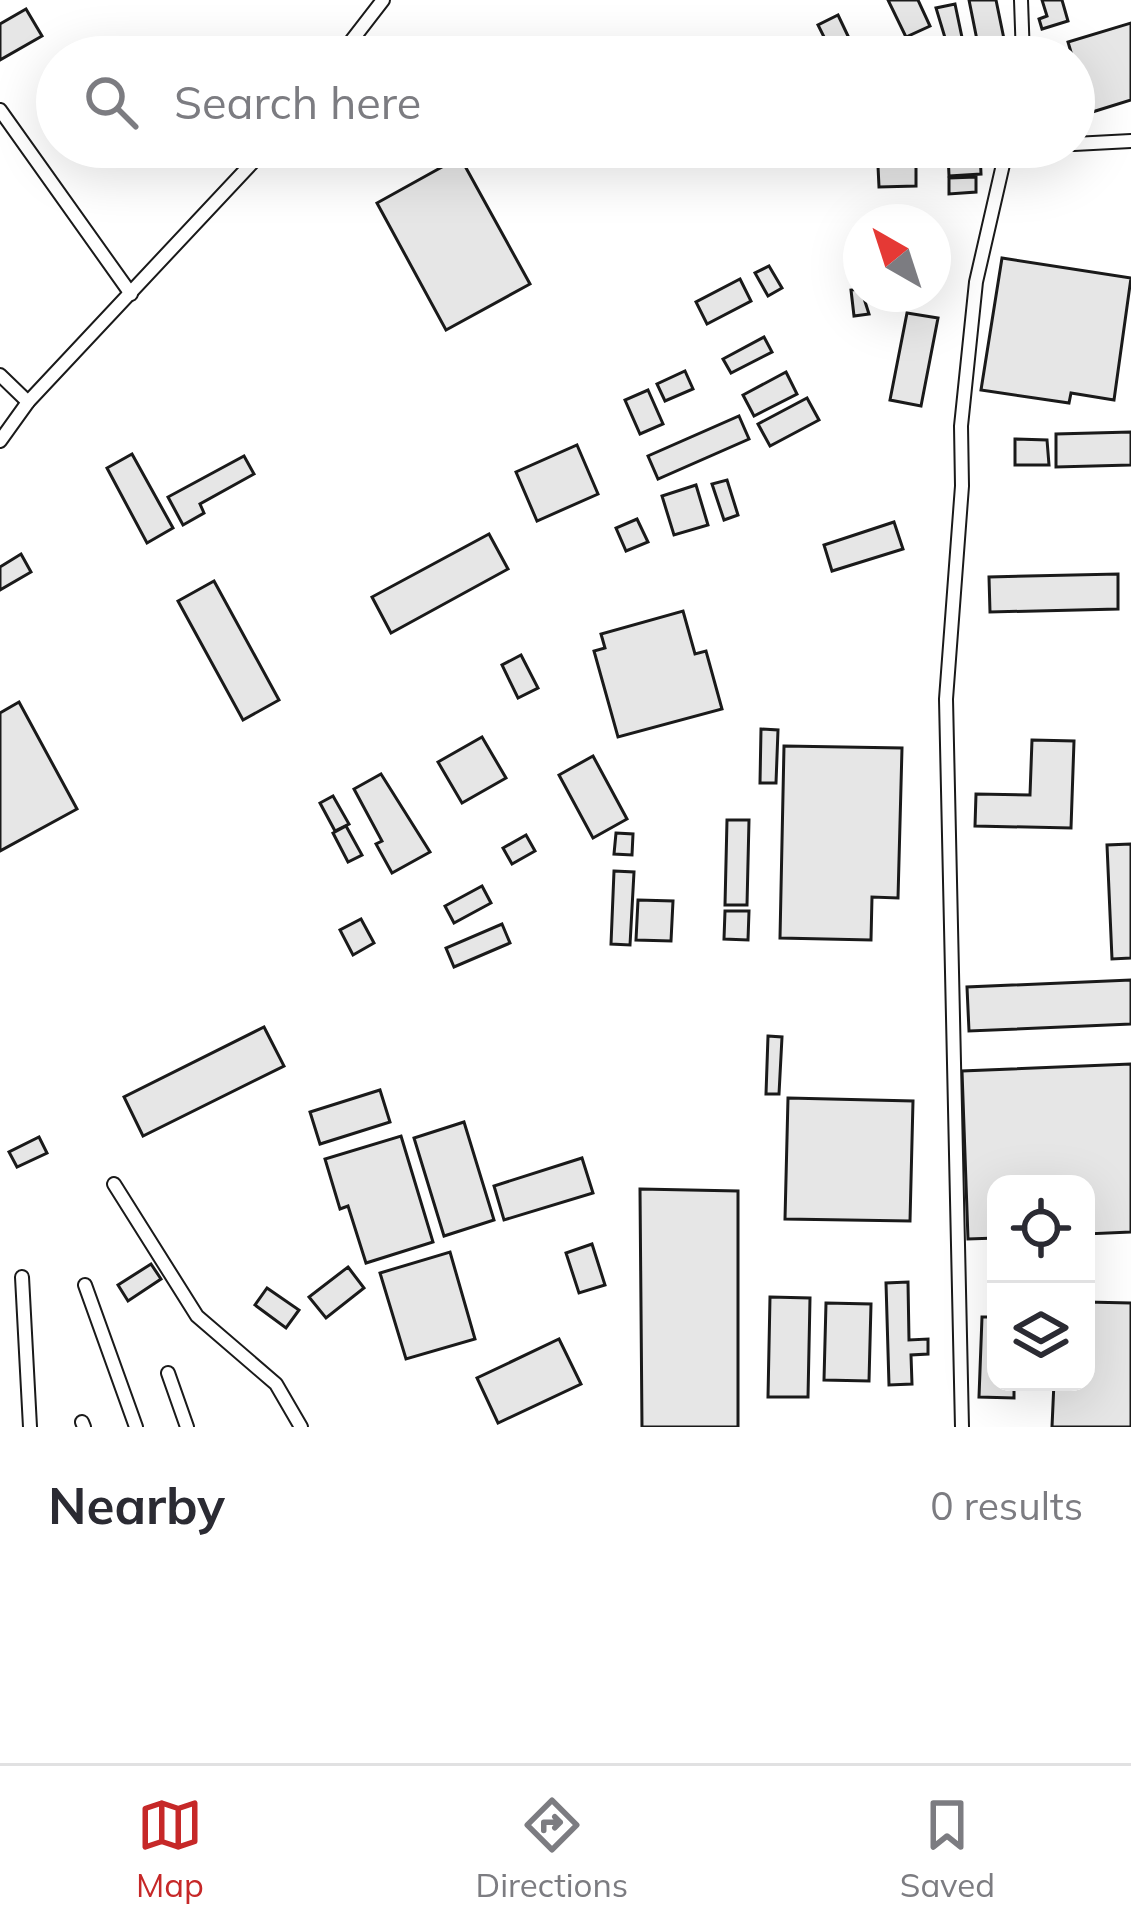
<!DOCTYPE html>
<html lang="en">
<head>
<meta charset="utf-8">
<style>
	:root { --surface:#fff; --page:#f7f7f7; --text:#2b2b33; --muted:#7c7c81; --line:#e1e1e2; --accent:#c62828 }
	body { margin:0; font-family:Mulish,sans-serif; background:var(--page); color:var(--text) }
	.controls { position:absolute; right:36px; bottom:36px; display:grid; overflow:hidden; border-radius:24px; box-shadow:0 12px 48px #0002 }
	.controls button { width:108px; height:108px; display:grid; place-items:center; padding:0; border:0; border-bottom:3px solid var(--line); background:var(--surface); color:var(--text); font:60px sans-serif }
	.compass { position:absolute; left:843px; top:204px; width:108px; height:108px; border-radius:50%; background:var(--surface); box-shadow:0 12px 48px #0002; rotate:321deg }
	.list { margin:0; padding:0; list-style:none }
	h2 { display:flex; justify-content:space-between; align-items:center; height:156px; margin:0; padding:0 48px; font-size:51px }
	h2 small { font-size:39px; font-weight:400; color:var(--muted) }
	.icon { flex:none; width:66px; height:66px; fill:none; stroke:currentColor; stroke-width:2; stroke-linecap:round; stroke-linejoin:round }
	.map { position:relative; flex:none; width:1131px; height:1427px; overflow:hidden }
	.search { position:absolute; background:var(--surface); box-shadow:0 12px 48px #0002; left:36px; right:36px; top:36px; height:132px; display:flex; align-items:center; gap:30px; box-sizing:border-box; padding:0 42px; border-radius:66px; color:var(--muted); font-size:45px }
	.sheet { height:336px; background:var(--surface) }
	nav { display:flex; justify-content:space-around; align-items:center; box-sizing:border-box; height:168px; border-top:3px solid var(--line); background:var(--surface); font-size:33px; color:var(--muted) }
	nav a { display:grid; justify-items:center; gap:6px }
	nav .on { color:var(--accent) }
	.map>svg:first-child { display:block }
	.building { fill:#e6e6e6; stroke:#1a1a1a; stroke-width:3 }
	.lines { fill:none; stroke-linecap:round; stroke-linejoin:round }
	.street-casing { stroke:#1a1a1a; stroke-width:16 }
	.street { stroke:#fff; stroke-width:12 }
</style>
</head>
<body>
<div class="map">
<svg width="1131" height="1427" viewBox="0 0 1131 1427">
	<rect width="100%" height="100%" fill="#fff"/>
	<g class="building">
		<polygon points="888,0 918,0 930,26 906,37"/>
		<polygon points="969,0 996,0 1004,39 978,45"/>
		<polygon points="1042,0 1062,0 1068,21 1042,29 1039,19 1047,16"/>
		<polygon points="955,4 964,47 949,51 936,8"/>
		<polygon points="26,9 42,36 0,60 0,24"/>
		<polygon points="838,15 858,57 834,57 818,25"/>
		<polygon points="1131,23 1131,100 1089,113 1068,42"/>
		<polygon points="980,151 981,174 949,176 948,152"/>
		<polygon points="460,157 530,284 446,330 377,203"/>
		<polygon points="916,165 916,186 879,187 878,166"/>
		<polygon points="976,177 976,192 949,194 949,178"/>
		<polygon points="1002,258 1131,278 1114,400 1071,393 1069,403 981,390"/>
		<polygon points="769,266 782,288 768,296 755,273"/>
		<polygon points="740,279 751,301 707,324 696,302"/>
		<polygon points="861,289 869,314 854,316 851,290"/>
		<polygon points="907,313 938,318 921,406 890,400"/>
		<polygon points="764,337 772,352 731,373 723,359"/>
		<polygon points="685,371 693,389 665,401 657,384"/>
		<polygon points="786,372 797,394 754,416 743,395"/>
		<polygon points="648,390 663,424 640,434 625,400"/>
		<polygon points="807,398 819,420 770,446 758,424"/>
		<polygon points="739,416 749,439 658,479 648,456"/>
		<polygon points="1131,432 1131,465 1056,467 1056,434"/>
		<polygon points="1015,439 1047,440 1049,465 1015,465"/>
		<polygon points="577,445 598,494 537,521 516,472"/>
		<polygon points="132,454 173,528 147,543 107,468"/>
		<polygon points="244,456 254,474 200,504 204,513 183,525 168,497"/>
		<polygon points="727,480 738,515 724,520 712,484"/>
		<polygon points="696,485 708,525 674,535 662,496"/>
		<polygon points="637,519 648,542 626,551 616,528"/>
		<polygon points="894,522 903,549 832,571 824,545"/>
		<polygon points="489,534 508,569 391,633 372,597"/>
		<polygon points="21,554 31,572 0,590 0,567"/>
		<polygon points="1118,574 1118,609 990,612 989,577"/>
		<polygon points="214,581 279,700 243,720 178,601"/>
		<polygon points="683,611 695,654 706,651 722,709 618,737 594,651 605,648 601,634"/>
		<polygon points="521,655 538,688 518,698 502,665"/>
		<polygon points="19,702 77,809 0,851 0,713"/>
		<polygon points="761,729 778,730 776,783 760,783"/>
		<polygon points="482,737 506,778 462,803 438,762"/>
		<polygon points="1032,740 1074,741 1071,828 975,826 976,794 1030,795"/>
		<polygon points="784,746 902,748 898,898 872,897 871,940 780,938"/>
		<polygon points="593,756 627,819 593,838 559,775"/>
		<polygon points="381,774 430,852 392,873 376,844 382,841 354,789"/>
		<polygon points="333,796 349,824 335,831 320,803"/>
		<polygon points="727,820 749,820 747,905 725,905"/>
		<polygon points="346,826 362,855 348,862 333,833"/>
		<polygon points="616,833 633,834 632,855 614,854"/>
		<polygon points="526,835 535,851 512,864 503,848"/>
		<polygon points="1131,844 1131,958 1112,959 1107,845"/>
		<polygon points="614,871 634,872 630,945 611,944"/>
		<polygon points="482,886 491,903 454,923 445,906"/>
		<polygon points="638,900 673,901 671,941 636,940"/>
		<polygon points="725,911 749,911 748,940 724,939"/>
		<polygon points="361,919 374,943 353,955 340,930"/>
		<polygon points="502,924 510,943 454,967 446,948"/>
		<polygon points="1131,980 1131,1024 969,1031 967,987"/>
		<polygon points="264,1027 284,1066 143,1136 124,1097"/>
		<polygon points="768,1036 782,1037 779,1094 766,1094"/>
		<polygon points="1131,1064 1131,1232 1086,1234 1086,1184 996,1184 996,1238 968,1239 962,1071"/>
		<polygon points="380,1090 390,1122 320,1144 310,1112"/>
		<polygon points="788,1098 913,1101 910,1221 785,1219"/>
		<polygon points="464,1122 494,1220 444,1236 414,1138"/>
		<polygon points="401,1136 433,1242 366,1263 348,1206 340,1209 325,1159"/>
		<polygon points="39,1137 47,1153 17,1167 9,1152"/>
		<polygon points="582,1158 593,1193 504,1220 494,1186"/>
		<polygon points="640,1189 738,1191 738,1427 642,1427"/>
		<polygon points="592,1244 605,1285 579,1293 566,1253"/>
		<polygon points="450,1252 475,1339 406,1359 380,1273"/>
		<polygon points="151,1264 161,1279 128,1301 118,1285"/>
		<polygon points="348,1267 364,1288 326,1318 309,1297"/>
		<polygon points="908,1282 909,1340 928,1339 928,1354 911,1355 912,1384 889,1385 886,1283"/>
		<polygon points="267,1288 299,1310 286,1328 255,1305"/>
		<polygon points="770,1297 810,1298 808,1397 768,1397"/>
		<polygon points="1086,1302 1131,1303 1131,1427 1052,1427 1054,1382 1086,1382"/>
		<polygon points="826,1303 871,1304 869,1381 824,1380"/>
		<polygon points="982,1317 996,1317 996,1382 1014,1382 1014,1398 979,1397"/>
		<polygon points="559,1339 581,1384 498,1423 477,1378"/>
	</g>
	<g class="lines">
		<defs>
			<g id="street">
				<polyline points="1021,0 1023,57"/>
				<polyline points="339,57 383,0"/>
				<polyline points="0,110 131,294"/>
				<polyline points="1074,144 1131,141"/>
				<polyline points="0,375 28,402"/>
				<polyline points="0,441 28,402 267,147"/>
				<polyline points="114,1184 197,1316 276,1384 301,1427"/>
				<polyline points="22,1277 30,1427"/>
				<polyline points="85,1285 136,1427"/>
				<polyline points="168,1373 187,1427"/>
				<polyline points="82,1422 84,1427"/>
				<polyline points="962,1427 946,699 962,486 961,426 976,282 1007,147"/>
			</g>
		</defs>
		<use href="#street" class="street-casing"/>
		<use href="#street" class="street"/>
	</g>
</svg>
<div class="controls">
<button><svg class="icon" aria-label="locate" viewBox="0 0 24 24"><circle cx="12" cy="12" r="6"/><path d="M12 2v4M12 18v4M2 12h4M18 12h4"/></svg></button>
<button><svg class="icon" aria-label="layers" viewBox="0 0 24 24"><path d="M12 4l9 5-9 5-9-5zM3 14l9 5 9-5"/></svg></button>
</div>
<svg class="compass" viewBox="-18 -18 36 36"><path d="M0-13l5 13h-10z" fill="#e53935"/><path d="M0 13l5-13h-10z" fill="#7c7c81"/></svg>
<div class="search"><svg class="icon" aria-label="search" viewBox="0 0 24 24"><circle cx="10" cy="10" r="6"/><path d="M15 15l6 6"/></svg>Search here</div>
</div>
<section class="sheet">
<h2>Nearby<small>0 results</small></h2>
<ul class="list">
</ul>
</section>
<nav>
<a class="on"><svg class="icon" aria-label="map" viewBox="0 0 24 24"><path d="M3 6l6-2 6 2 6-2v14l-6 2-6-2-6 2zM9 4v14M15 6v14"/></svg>Map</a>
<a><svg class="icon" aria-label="directions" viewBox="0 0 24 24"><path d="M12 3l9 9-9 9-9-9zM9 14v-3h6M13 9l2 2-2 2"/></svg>Directions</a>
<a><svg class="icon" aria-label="saved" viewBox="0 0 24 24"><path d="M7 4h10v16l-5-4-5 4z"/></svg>Saved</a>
</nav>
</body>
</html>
